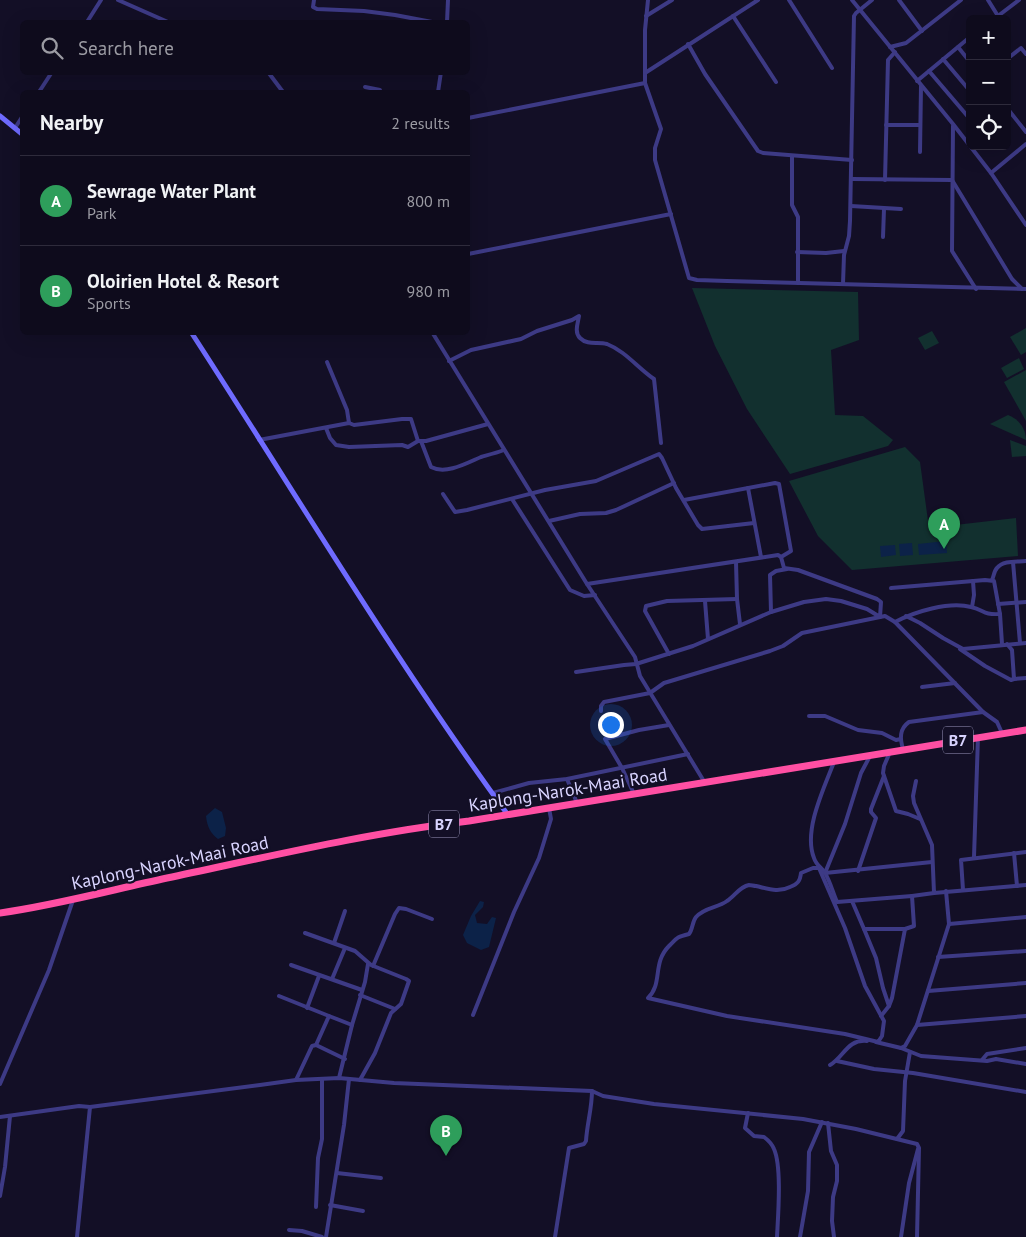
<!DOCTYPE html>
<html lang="en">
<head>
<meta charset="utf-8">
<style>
	:root { --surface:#0e0b1c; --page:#171425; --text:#f1f3f6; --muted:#9b9ba3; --line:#2e2b3b; --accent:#00e5ff }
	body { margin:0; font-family:"PT Sans",sans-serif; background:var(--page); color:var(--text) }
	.controls { position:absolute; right:15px; top:15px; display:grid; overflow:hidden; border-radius:8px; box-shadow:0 5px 20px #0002 }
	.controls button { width:45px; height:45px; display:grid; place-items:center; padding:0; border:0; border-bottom:1px solid var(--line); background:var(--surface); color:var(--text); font:25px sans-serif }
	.you { position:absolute; left:610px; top:724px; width:18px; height:18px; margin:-12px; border:4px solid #fff; border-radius:50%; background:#1a73e8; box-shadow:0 0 0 8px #1a73e833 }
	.badge { display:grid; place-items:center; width:32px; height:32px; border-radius:50%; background:var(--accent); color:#fff; font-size:16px; font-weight:700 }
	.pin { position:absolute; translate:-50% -41px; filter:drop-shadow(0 1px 2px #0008) }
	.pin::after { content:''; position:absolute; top:26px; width:18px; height:15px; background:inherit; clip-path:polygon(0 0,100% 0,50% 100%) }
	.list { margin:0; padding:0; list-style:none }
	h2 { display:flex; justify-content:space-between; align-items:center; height:65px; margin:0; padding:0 20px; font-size:21px }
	h2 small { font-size:16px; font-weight:400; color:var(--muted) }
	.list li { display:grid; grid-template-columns:32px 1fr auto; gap:15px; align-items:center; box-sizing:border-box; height:90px; padding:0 20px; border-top:1px solid var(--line) }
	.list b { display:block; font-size:19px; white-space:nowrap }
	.list p { margin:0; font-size:16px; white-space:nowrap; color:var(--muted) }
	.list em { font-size:16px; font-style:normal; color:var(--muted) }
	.icon { flex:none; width:28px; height:28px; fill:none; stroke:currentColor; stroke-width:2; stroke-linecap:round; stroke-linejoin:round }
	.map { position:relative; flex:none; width:1026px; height:1237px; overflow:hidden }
	.search { position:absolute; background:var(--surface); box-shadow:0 5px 20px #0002; left:20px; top:20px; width:450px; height:55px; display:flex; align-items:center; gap:12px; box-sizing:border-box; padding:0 18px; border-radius:8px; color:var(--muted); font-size:19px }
	.panel { position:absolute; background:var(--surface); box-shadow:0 5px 20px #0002; left:20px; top:90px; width:450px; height:245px; border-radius:8px }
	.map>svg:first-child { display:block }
	.green { fill:#12302f }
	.water { fill:#0c2248 }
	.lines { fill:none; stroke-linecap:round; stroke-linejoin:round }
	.street { stroke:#3d3a85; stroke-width:4 }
	.secondary { stroke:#6f6bff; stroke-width:5 }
	.highway { stroke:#ff4fa3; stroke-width:7 }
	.labels { text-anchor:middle; stroke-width:4.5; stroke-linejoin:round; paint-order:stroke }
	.shield { fill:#130f26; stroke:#9e99be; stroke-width:1 }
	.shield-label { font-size:16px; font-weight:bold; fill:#d9d4ff }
	.street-label { font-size:18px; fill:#d9d4ff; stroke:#130f26 }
</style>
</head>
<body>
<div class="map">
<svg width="1026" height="1237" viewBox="0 0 1026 1237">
	<rect width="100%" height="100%" fill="#130f26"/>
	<g class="green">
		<polygon points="692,288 858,292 859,340 831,350 835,415 863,416 893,440 888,446 790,474 747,409 715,346"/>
		<polygon points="1026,328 1026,352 1021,355 1010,337"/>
		<polygon points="932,331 939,343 925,350 918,338"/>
		<polygon points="1019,358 1024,369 1007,378 1001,368"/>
		<polygon points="1026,370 1026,421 1004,382"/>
		<path d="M1008,415C1019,419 1026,429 1026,440L990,424Z"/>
		<polygon points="1010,440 1026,446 1026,456 1012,457"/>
		<polygon points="905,447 920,462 929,528 1016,518 1018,556 852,570 818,536 789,481"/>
	</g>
	<g class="water">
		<polygon points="946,541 947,553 919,555 918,544"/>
		<polygon points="912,543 913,555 900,556 899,544"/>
		<polygon points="895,545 896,555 881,557 880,546"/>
		<path d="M215,808L222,812L226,828L225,836L218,839C210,833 207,826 206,816Z"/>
		<polygon points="480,901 484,902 483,907 475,915 477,923 487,924 492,917 496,918 489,947 481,950 467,943 463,935 471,916"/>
	</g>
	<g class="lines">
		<g class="street">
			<polyline points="118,0 168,22"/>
			<polyline points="314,0 313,7 317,9 364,11 395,15 432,22"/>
			<polyline points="758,0 645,73 645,83 661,129 655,148 655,160 689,278 697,280 727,281 1026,289"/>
			<polyline points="789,0 832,68"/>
			<polyline points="852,0 953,124 991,173 1026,225"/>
			<polyline points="899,0 922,31"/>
			<polyline points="988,0 998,16"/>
			<polyline points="646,16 672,0"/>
			<polyline points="733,16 776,82"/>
			<polyline points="994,19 1019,0"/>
			<polyline points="87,22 101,0"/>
			<polyline points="447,22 448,0"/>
			<polyline points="688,44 705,74 758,151 763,153 852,160"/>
			<polyline points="890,47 906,43 961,0"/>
			<polyline points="958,47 970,62"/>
			<polyline points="943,59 970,91"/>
			<polyline points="1007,59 1021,48 1026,54"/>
			<polyline points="929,71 970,119"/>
			<polyline points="268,72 283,92"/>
			<polyline points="645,73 645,30 648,0"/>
			<polyline points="917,81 970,37"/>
			<polyline points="365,87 380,90 380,92"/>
			<polyline points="39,92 52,72"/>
			<polyline points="438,92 441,72"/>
			<polyline points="1007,108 1026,132"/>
			<polyline points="468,118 645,83"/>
			<polyline points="886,125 920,125"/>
			<polyline points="953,126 952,251 976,289"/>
			<polyline points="15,128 22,117"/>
			<polyline points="920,152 921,86"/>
			<polyline points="792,156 792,205 798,217 798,283"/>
			<polyline points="991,173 1026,144"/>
			<polyline points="852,179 952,180 1012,279 1022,289"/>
			<polyline points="885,180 888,60 895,52"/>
			<polyline points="851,206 901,209"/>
			<polyline points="883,237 884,209"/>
			<polyline points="797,252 826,253 844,251"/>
			<polyline points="468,254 671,214"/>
			<polyline points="843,284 844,255 849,236 850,221 854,16 856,13 872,0"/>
			<polyline points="432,332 587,584 635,657 640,676 705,783"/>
			<path d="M449,361L471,350L521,339L537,331L572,320L579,316C578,323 574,332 580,338C588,346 598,341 607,344C625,351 638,368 654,379L661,443"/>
			<polyline points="327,362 347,410 349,423"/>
			<polyline points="326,428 330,438 336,445 349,447 402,445 408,447 418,441"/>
			<polyline points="259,440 349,423 354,425 402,419 411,419 418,441 426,441 488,424"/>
			<path d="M421,441L431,467C446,475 467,463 481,457C488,455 496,453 504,450"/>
			<polyline points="748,488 761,557"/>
			<polyline points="443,494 455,512 467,510 545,490 596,481 659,454 662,458 676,488 698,525 702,529 754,523"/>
			<polyline points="512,499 570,590 584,596 595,595"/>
			<polyline points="684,500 775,483 779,484 791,551 781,557"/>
			<polyline points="549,521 580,514 606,513 616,510 674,483"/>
			<polyline points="736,562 737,599 740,624"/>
			<polyline points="1013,562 1020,643"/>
			<path d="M992,580C994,576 994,571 997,568C1003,560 1017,562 1026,561"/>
			<polyline points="891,588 985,580 994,581 1000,614 1002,644"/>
			<polyline points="705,601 708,639"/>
			<polyline points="998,604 1026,602"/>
			<polyline points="972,607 974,595 973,581"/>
			<polyline points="771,612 770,575 776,571 787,569"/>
			<polyline points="906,616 920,623 943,638 963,649 1026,643"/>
			<path d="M895,622C914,612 949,601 971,607C985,610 982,615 1000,614"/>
			<polyline points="1007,644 1012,650 1014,679 1026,678"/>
			<polyline points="960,649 985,666 1011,680 1014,679"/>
			<polyline points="669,654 645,611 646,606 667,601 737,599"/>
			<polyline points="576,672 624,665 636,664 693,646 771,612 804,602 826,599 841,601 867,609 880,617 881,602 877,599 798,570 784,568 781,557 778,555 587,584"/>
			<polyline points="922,687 955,683"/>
			<polyline points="601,711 601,706 604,702 650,693 664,683 770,651 783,646 802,633 885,616 895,622 983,712 997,722 1002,733"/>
			<polyline points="809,716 825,716 858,730 882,733 896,740 901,739"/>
			<path d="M903,749C900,739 899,729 909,722L983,712"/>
			<polyline points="890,752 884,766 883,773 896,811 908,814 920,819"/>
			<path d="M834,762C824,788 803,831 814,858C816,865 822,868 825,873C830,881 833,893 837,902L912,896L914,926L905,929H864L852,901"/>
			<polyline points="567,779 577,803"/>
			<polyline points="916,781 913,796 914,803 932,845 934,893 1026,885"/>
			<polyline points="493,793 529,783 567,779 688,754"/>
			<polyline points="634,794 622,768 605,739 639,730 669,725"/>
			<polyline points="1014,853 1017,886"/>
			<polyline points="974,857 978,737"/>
			<path d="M813,868H819L845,928L865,986L884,1021L882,1036L878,1042L845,1034L727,1016L648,998C663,984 652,963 669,946C678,937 677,937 689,934C693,929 692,922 696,917C705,907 718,908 727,901C735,896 739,887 749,885C751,885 754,886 756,886C769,889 778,893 790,887C798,884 800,881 801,873Z"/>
			<polyline points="858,871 876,818 871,812 871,809 884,776"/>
			<polyline points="825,873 845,824 861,773 870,756"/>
			<polyline points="825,873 932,862"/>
			<polyline points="963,890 961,860 1026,852"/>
			<polyline points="912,896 934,893"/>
			<polyline points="949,924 1026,917"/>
			<polyline points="864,929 876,958 883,988 889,1006 892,998 905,929"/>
			<polyline points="305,933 355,951 371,965 406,979 409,981 401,1004 391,1013 375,1053 360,1080"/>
			<polyline points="334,943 345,911"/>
			<polyline points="938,957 1026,951"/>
			<polyline points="291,965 362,990"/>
			<polyline points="373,966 395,914 399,908 406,909 432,919"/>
			<polyline points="332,979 345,948"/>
			<polyline points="928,991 1026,983"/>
			<polyline points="360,995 395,1009"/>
			<polyline points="279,996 329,1016 316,1045 312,1046 296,1080"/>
			<polyline points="307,1008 319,976"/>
			<polyline points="473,1015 514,912 539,858 551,819 549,808"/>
			<polyline points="329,1016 352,1025"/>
			<polyline points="881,1016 889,1006"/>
			<polyline points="917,1025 1026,1016"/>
			<polyline points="876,1042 901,1048 905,1046 917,1025 949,924 946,891"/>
			<polyline points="316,1045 345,1059"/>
			<polyline points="901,1048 921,1056 987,1061 996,1059 1026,1064"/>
			<polyline points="982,1060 987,1054 1026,1048"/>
			<polyline points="837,1061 874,1069 913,1073 1026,1092"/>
			<path d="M830,1065C844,1057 847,1039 867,1041"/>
			<polyline points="339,1078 352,1025 365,982 368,964"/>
			<polyline points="0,1084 49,970 73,900"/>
			<polyline points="90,1107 260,1085 296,1080 339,1078 394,1083 592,1091 603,1096 654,1104 803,1119 856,1129 917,1144 919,1148 917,1237"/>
			<path d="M748,1113L745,1128L754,1136L764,1137C768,1140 772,1144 774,1149C782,1167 778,1216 777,1237"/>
			<polyline points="0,1117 79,1106 90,1107 77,1237"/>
			<polyline points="828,1123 831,1151 837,1165 837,1181 833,1197 832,1221 834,1237"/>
			<polyline points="897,1139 903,1131 905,1081 910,1052"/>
			<polyline points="337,1173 381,1178"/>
			<polyline points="0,1196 5,1167 10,1116"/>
			<polyline points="330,1205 363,1211"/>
			<polyline points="316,1207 318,1158 322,1139 322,1080"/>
			<polyline points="289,1230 302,1231 322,1237"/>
			<polyline points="326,1237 344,1125 349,1079"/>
			<path d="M555,1237L569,1148L584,1144L586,1141C587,1124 592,1108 592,1091"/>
			<polyline points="800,1237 808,1191 809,1152 822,1122"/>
			<polyline points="901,1237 909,1183 918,1149"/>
		</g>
		<g class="secondary">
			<polyline points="0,116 22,134"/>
			<path d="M191,332C296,494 394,659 508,815"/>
		</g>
		<path class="highway" d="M0,913C57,905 111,890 167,878C267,857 367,833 469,821L1026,730"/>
	</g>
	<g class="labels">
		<g class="shield">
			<rect x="943" y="726.5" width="30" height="27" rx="4"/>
			<rect x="429" y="810.5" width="30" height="27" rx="4"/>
		</g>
		<g class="shield-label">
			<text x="958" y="746">B7</text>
			<text x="444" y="830">B7</text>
		</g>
		<g class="street-label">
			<text transform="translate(568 790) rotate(-9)" y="6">Kaplong-Narok-Maai Road</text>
			<text transform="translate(170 863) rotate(-12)" y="6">Kaplong-Narok-Maai Road</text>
		</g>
	</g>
</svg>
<div class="controls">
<button>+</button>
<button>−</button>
<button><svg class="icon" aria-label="locate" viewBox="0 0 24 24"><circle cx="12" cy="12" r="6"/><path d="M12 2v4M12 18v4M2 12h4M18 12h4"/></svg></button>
</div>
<div class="you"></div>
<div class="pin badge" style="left:944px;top:549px;background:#2e9e5b">A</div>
<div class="pin badge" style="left:446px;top:1156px;background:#2e9e5b">B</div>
<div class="search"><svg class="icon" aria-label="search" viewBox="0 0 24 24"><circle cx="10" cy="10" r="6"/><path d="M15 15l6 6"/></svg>Search here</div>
<section class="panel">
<h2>Nearby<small>2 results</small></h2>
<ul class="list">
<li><span class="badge" style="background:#2e9e5b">A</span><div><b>Sewrage Water Plant</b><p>Park</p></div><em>800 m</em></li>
<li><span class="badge" style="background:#2e9e5b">B</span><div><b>Oloirien Hotel &amp; Resort</b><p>Sports</p></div><em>980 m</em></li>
</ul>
</section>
</div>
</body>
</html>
